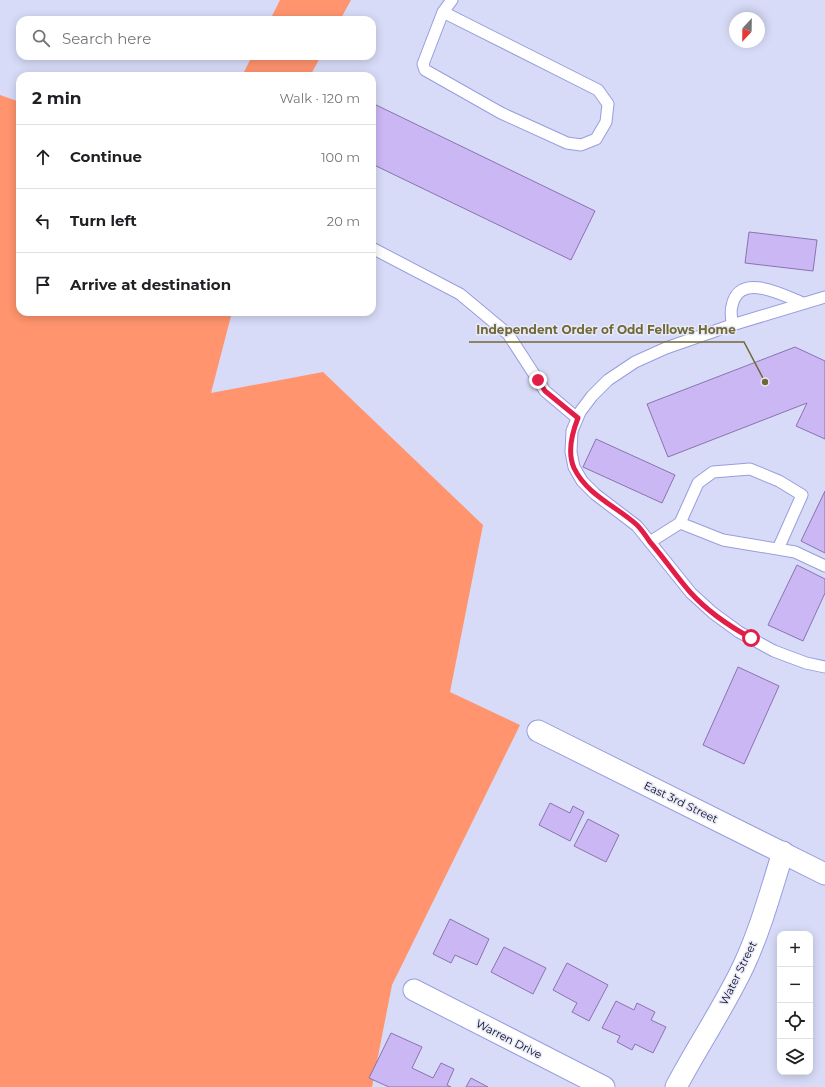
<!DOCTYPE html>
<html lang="en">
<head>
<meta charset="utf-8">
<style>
	:root { --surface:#fff; --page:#f2f2f2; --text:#202124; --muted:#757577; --line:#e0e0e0 }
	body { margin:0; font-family:Montserrat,sans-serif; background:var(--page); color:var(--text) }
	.controls { position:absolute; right:12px; bottom:12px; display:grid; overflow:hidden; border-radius:8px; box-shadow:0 2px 10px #0003 }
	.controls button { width:36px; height:36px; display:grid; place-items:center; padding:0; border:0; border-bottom:1px solid var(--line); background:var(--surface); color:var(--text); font:20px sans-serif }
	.compass { position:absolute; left:729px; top:12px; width:36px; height:36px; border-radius:50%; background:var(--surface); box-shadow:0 2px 10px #0003; rotate:202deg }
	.stop { position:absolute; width:12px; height:12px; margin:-9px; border:3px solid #e11d48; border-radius:50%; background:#fff }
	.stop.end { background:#e11d48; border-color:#fff; box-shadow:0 1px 4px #0008 }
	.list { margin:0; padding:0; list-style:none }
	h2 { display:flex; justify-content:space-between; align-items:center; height:52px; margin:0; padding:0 16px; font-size:17px }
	h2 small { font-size:13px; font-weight:400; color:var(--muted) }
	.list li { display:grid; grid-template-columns:26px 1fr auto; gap:12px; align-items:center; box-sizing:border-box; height:64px; padding:0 16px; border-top:1px solid var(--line) }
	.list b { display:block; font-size:15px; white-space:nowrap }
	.list em { font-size:13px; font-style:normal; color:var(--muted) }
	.icon { flex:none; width:22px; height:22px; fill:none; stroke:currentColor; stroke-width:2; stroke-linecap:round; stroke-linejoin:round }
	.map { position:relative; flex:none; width:825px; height:1087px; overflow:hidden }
	.search { position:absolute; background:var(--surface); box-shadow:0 2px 10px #0003; left:16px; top:16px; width:360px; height:44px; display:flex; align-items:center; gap:10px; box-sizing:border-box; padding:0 14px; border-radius:12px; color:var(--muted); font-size:15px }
	.panel { position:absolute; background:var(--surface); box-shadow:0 2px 10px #0003; left:16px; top:72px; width:360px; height:244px; border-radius:12px }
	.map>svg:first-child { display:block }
	.green { fill:#ff946e }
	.building { fill:#ccb7f5; stroke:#8973b1 }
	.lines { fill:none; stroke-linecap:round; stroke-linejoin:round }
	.service-casing { stroke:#989ddf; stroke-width:13 }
	.minor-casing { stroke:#989ddf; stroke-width:23 }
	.service { stroke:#fff; stroke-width:11 }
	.minor { stroke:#fff; stroke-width:21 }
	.route { stroke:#e11d48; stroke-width:5 }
	.labels { text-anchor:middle; stroke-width:3; stroke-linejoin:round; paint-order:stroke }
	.street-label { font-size:11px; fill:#090920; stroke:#e8e9f8 }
	.leader { fill:none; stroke:#706835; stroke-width:1.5 }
	.callout-dot { fill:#706835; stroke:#e8e9f8; stroke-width:1.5 }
	.callout-label { font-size:12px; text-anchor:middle; font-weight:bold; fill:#706835; stroke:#e8e9f8; stroke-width:3; stroke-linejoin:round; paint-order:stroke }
</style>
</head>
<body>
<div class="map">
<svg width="825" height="1087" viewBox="0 0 825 1087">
	<rect width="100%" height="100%" fill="#d8dbf7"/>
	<g class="green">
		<polygon points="280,0 351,0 340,20 270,20"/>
		<polygon points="252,56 321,56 310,76 242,76"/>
		<polygon points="0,95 20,102 20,312 232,312 211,393 323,372 483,525 450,692 520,725 392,985 372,1087 0,1087"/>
	</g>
	<g class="building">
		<polygon points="372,103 595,211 571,260 372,164"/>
		<polygon points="749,232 817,240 813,271 745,263"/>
		<polygon points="795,347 825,361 825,439 796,426 807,403 668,457 647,404"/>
		<polygon points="596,439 675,475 662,503 583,467"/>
		<polygon points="825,491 825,553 801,541"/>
		<polygon points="797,565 825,579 825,593 803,641 768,625"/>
		<polygon points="738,667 779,686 744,764 703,745"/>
		<polygon points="550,803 570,813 573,806 584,812 570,841 539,825"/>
		<polygon points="588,819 619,835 606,862 574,846"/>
		<polygon points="450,919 489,939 477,965 455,955 451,963 433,954"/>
		<polygon points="504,947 546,968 533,994 491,972"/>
		<polygon points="567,963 608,985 589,1021 572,1012 577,1003 553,990"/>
		<polygon points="616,1001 634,1010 637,1003 655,1012 651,1020 666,1027 653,1053 635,1044 632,1050 617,1042 620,1036 602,1028"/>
		<polygon points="391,1033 422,1047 412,1068 433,1078 441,1063 454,1069 447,1085 451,1087 389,1087 369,1078"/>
		<polygon points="471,1078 488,1087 466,1087"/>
	</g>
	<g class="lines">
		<defs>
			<g id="service">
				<polyline points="443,12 598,90 608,104 606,122 596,139 581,145 567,143 501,113 425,70 423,64 443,12 452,0"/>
				<polyline points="372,248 460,294 508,334 545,391 577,418"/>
				<polyline points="825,297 732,325 666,348 635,362 608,380 592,396 580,412 572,431 571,452 574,467 582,481 595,494 637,526 691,593 713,613 739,632 774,651 806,663 825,667"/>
				<path d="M732,325C732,319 730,311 732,306C739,271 783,295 803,303"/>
				<polyline points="650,542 680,523"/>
				<polyline points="778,549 802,495 779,481 750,469 713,472 698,483 680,523 723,540 795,552 825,566"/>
			</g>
			<g id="minor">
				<polyline points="538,731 825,874"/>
				<polyline points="414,990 604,1087"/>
				<path d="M676,1087C697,1047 723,1009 743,967C760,931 771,891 783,852"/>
			</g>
		</defs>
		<use href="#service" class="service-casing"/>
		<use href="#minor" class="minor-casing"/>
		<use href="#service" class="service"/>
		<use href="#minor" class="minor"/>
	</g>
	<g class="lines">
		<path class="route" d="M538,380L545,391L578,418C572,433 567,452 574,468C587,495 616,506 637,525C642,530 646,536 650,542C664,558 676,576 690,592C707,611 729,626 751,638"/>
	</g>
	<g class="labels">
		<g class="street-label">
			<text transform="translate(681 802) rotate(26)" y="4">East 3rd Street</text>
			<text transform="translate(738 973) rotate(-64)" y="4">Water Street</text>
			<text transform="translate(509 1039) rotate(27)" y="4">Warren Drive</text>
		</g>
	</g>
	<path class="leader" d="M765 382L744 342H469"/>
	<circle class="callout-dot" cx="765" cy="382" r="4"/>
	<g class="callout-label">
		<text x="606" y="334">Independent Order of Odd Fellows Home</text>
	</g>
</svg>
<div class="controls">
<button>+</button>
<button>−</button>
<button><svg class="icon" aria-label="locate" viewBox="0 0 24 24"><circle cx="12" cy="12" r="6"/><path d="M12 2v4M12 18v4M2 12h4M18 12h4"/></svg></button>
<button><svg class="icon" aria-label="layers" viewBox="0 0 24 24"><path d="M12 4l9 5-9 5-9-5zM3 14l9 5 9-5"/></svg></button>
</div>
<svg class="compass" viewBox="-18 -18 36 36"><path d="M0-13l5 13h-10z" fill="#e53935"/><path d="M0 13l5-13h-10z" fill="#757577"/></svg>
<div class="stop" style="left:751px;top:638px"></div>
<div class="stop end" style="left:538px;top:380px"></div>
<div class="search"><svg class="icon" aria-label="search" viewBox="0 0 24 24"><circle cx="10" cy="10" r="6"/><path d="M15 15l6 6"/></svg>Search here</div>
<section class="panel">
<h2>2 min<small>Walk · 120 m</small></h2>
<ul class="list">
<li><svg class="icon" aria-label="ahead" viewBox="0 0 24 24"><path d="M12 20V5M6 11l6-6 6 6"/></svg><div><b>Continue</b></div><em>100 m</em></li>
<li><svg class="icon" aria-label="left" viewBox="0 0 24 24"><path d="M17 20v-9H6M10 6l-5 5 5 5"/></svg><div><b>Turn left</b></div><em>20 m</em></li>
<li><svg class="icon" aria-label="arrive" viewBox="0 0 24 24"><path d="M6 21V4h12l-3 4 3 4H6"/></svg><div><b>Arrive at destination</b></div></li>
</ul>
</section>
</div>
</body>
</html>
